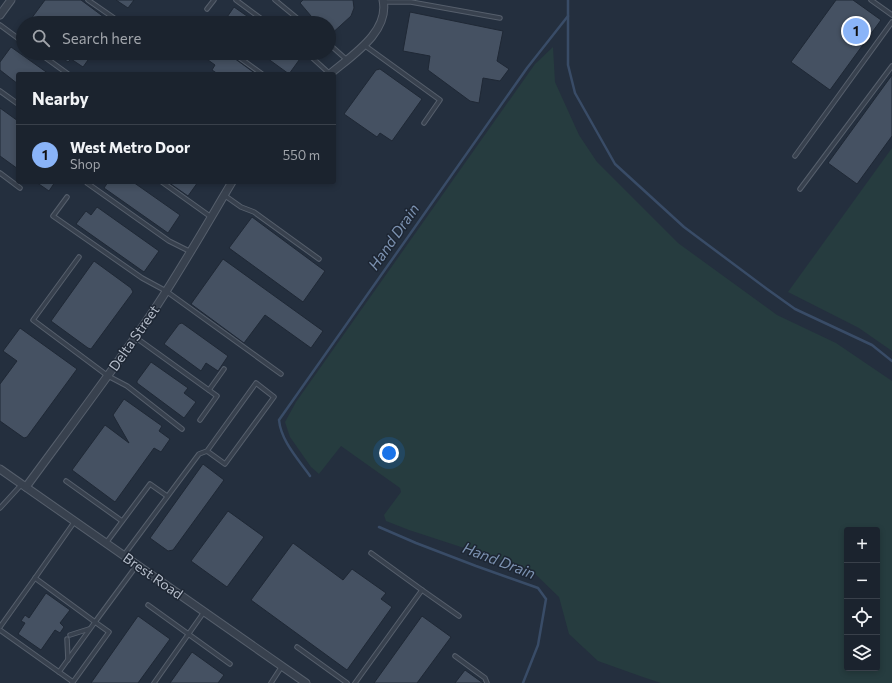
<!DOCTYPE html>
<html lang="en">
<head>
<meta charset="utf-8">
<style>
	:root { --surface:#1b232e; --page:#242b36; --text:#f1f3f6; --muted:#a0a4aa; --line:#39404a; --accent:#8ab4f8 }
	body { margin:0; font-family:Commissioner,sans-serif; background:var(--page); color:var(--text) }
	.controls { position:absolute; right:12px; bottom:12px; display:grid; overflow:hidden; border-radius:4px; box-shadow:0 2px 6px #0003 }
	.controls button { width:36px; height:36px; display:grid; place-items:center; padding:0; border:0; border-bottom:1px solid var(--line); background:var(--surface); color:var(--text); font:20px sans-serif }
	.you { position:absolute; left:389px; top:453px; width:14px; height:14px; margin:-10px; border:3px solid #fff; border-radius:50%; background:#1a73e8; box-shadow:0 0 0 6px #1a73e833 }
	.badge { display:grid; place-items:center; width:26px; height:26px; border-radius:50%; background:var(--accent); color:#111; font-size:13px; font-weight:700 }
	.pin { position:absolute; translate:-50% -50%; border:2px solid #fff; box-shadow:0 1px 4px #0006 }
	.list { margin:0; padding:0; list-style:none }
	h2 { display:flex; justify-content:space-between; align-items:center; height:52px; margin:0; padding:0 16px; font-size:17px }
	h2 small { font-size:13px; font-weight:400; color:var(--muted) }
	.list li { display:grid; grid-template-columns:26px 1fr auto; gap:12px; align-items:center; box-sizing:border-box; height:60px; padding:0 16px; border-top:1px solid var(--line) }
	.list b { display:block; font-size:15px; white-space:nowrap }
	.list p { margin:0; font-size:13px; white-space:nowrap; color:var(--muted) }
	.list em { font-size:13px; font-style:normal; color:var(--muted) }
	.icon { flex:none; width:22px; height:22px; fill:none; stroke:currentColor; stroke-width:2; stroke-linecap:round; stroke-linejoin:round }
	.map { position:relative; flex:none; width:892px; height:683px; overflow:hidden }
	.search { position:absolute; background:var(--surface); box-shadow:0 2px 6px #0003; left:16px; top:16px; width:320px; height:44px; display:flex; align-items:center; gap:10px; box-sizing:border-box; padding:0 14px; border-radius:22px; color:var(--muted); font-size:15px }
	.panel { position:absolute; background:var(--surface); box-shadow:0 2px 6px #0003; left:16px; top:72px; width:320px; height:112px; border-radius:4px }
	.map>svg:first-child { display:block }
	.green { fill:#263c3f; fill-rule:evenodd }
	.lines { fill:none; stroke-linecap:round; stroke-linejoin:round }
	.stream { stroke:#394c67; stroke-width:2.5 }
	.building { fill:#455162; stroke:#1f2835 }
	.lane-casing { stroke:#565f6c; stroke-width:5.5 }
	.street-casing { stroke:#565f6c; stroke-width:9 }
	.lane { stroke:#38414e; stroke-width:3.5 }
	.street { stroke:#38414e; stroke-width:7 }
	.labels { text-anchor:middle; stroke-width:3; stroke-linejoin:round; paint-order:stroke }
	.street-label { font-size:14px; fill:#b4bcc9; stroke:#1d2633 }
	.water-label { font-size:15px; font-style:italic; fill:#7c92b1; stroke:#1d2633 }
</style>
</head>
<body>
<div class="map">
<svg width="892" height="683" viewBox="0 0 892 683">
	<rect width="100%" height="100%" fill="#242f3e"/>
	<g class="green">
		<path d="M553,47L555,82L579,135L597,162L678,243L777,315L836,343L892,381V683H661L640,676L598,661L569,634L559,597L531,570L409,530L386,521L384,515L401,492L400,488L341,446L319,474L311,467L290,437L285,422L296,402L535,64ZM847,530H877V668H847Z"/>
		<polygon points="892,148 892,351 859,328 788,292"/>
	</g>
	<g class="lines">
		<g class="stream">
			<polyline points="568,0 568,65 575,93 615,164 684,227 767,289 795,309 872,345 892,361"/>
			<path d="M310,476C298,459 281,441 279,420L527,68L568,16"/>
			<polyline points="379,527 416,543 476,566 538,588 546,599 538,645 523,683"/>
		</g>
	</g>
	<g class="building">
		<polygon points="45,0 81,0 112,23 28,23"/>
		<polygon points="116,0 134,0 128,8"/>
		<polygon points="303,0 353,0 354,8 351,16 329,36 329,23 317,23 300,3"/>
		<polygon points="836,0 853,0 881,20 830,90 791,62"/>
		<polygon points="234,7 257,23 223,23"/>
		<polygon points="410,12 503,31 497,61 509,69 500,81 483,78 479,103 470,101 428,70 430,56 403,51"/>
		<polygon points="11,47 49,74 18,74 18,84 0,70 0,62"/>
		<polygon points="55,53 93,53 83,67 71,59 68,62"/>
		<polygon points="207,53 227,53 256,74 218,74 212,70 215,65 204,57"/>
		<polygon points="260,53 298,53 302,56 289,74"/>
		<polygon points="380,69 422,99 392,141 380,133 377,137 344,114 376,70"/>
		<polygon points="892,75 892,136 857,184 828,163"/>
		<polygon points="0,108 18,121 18,169 0,156"/>
		<polygon points="36,182 55,182 49,191"/>
		<polygon points="108,182 133,182 180,215 168,233 104,188"/>
		<polygon points="168,182 198,182 188,196"/>
		<polygon points="97,207 159,251 144,272 76,224 86,211 91,215"/>
		<polygon points="252,217 325,271 303,302 229,248"/>
		<polygon points="223,259 323,331 311,348 265,315 244,343 191,304"/>
		<polygon points="94,261 131,288 133,292 91,349 88,348 51,321"/>
		<polygon points="182,323 228,356 218,371 206,363 201,371 164,344 179,324"/>
		<polygon points="20,328 77,369 27,437 24,438 0,421 0,384 17,361 3,351"/>
		<polygon points="151,362 188,388 184,393 196,402 184,418 137,383 137,381"/>
		<polygon points="124,399 162,426 159,431 170,439 161,452 154,448 115,502 72,470 105,425 129,443 113,415"/>
		<polygon points="203,464 224,480 173,550 168,551 150,538"/>
		<polygon points="228,511 264,537 227,587 191,561"/>
		<polygon points="293,543 343,580 352,569 386,593 381,599 392,607 347,670 251,600"/>
		<polygon points="46,593 70,610 60,623 64,627 60,633 55,630 41,650 18,634 25,623 21,621 25,615 29,618"/>
		<polygon points="138,616 170,639 138,683 91,683"/>
		<polygon points="422,616 451,637 417,683 374,683"/>
		<polygon points="192,652 224,675 218,683 170,683"/>
		<polygon points="465,670 483,683 484,683 455,683"/>
	</g>
	<g class="lines">
		<defs>
			<g id="lane">
				<polyline points="88,0 114,18"/>
				<polyline points="236,0 267,23"/>
				<polyline points="275,0 303,23"/>
				<polyline points="871,0 892,15"/>
				<polyline points="384,2 411,2 500,18"/>
				<polyline points="207,9 214,0"/>
				<polyline points="0,25 23,42"/>
				<polyline points="329,44 347,60"/>
				<polyline points="364,45 440,100 424,123"/>
				<polyline points="39,53 68,74"/>
				<polyline points="233,53 262,74"/>
				<polyline points="307,53 330,74"/>
				<polyline points="0,91 18,104"/>
				<polyline points="795,156 892,22"/>
				<polyline points="0,173 20,188"/>
				<polyline points="88,182 87,183 169,241 191,252"/>
				<polyline points="162,182 211,217"/>
				<polyline points="800,189 892,66"/>
				<polyline points="224,195 241,207 254,212 319,259"/>
				<polyline points="67,197 53,216 142,278 166,291 281,374"/>
				<polyline points="79,257 33,320 108,376 127,386 182,429"/>
				<polyline points="135,337 217,396 200,420"/>
				<polyline points="209,390 224,369"/>
				<polyline points="66,481 122,521"/>
				<polyline points="0,508 22,484"/>
				<polyline points="75,521 35,578 95,622 137,565"/>
				<polyline points="106,543 150,484 167,496"/>
				<polyline points="371,553 422,590"/>
				<polyline points="124,555 199,454 207,451 225,464 274,397 256,383 207,451"/>
				<polyline points="148,605 230,664"/>
				<polyline points="0,627 35,578"/>
				<polyline points="0,630 59,672"/>
				<polyline points="70,635 89,629"/>
				<polyline points="67,639 68,660"/>
				<polyline points="297,647 347,683"/>
				<polyline points="455,656 485,678 487,683"/>
				<polyline points="72,683 73,682 59,672 95,622 109,632 73,682"/>
				<polyline points="154,683 204,612"/>
				<polyline points="271,683 282,666"/>
				<polyline points="355,683 422,590 459,616"/>
			</g>
			<g id="street">
				<polyline points="0,15 11,0"/>
				<path d="M330,74C351,56 390,32 383,0"/>
				<polyline points="0,469 306,683"/>
				<path d="M26,487C70,427 115,368 156,307C183,266 207,224 232,182"/>
			</g>
		</defs>
		<use href="#lane" class="lane-casing"/>
		<use href="#street" class="street-casing"/>
		<use href="#lane" class="lane"/>
		<use href="#street" class="street"/>
	</g>
	<g class="labels">
		<g class="street-label">
			<text transform="translate(134 338) rotate(-55)" y="5">Delta Street</text>
			<text transform="translate(153 576) rotate(35)" y="5">Brest Road</text>
		</g>
		<g class="water-label">
			<text transform="translate(394 237) rotate(-55)" y="5">Hand Drain</text>
			<text transform="translate(499 561) rotate(21)" y="5">Hand Drain</text>
		</g>
	</g>
</svg>
<div class="controls">
<button>+</button>
<button>−</button>
<button><svg class="icon" aria-label="locate" viewBox="0 0 24 24"><circle cx="12" cy="12" r="6"/><path d="M12 2v4M12 18v4M2 12h4M18 12h4"/></svg></button>
<button><svg class="icon" aria-label="layers" viewBox="0 0 24 24"><path d="M12 4l9 5-9 5-9-5zM3 14l9 5 9-5"/></svg></button>
</div>
<div class="you"></div>
<div class="pin badge" style="left:856px;top:31px">1</div>
<div class="search"><svg class="icon" aria-label="search" viewBox="0 0 24 24"><circle cx="10" cy="10" r="6"/><path d="M15 15l6 6"/></svg>Search here</div>
<section class="panel">
<h2>Nearby<small></small></h2>
<ul class="list">
<li><span class="badge">1</span><div><b>West Metro Door</b><p>Shop</p></div><em>550 m</em></li>
</ul>
</section>
</div>
</body>
</html>
